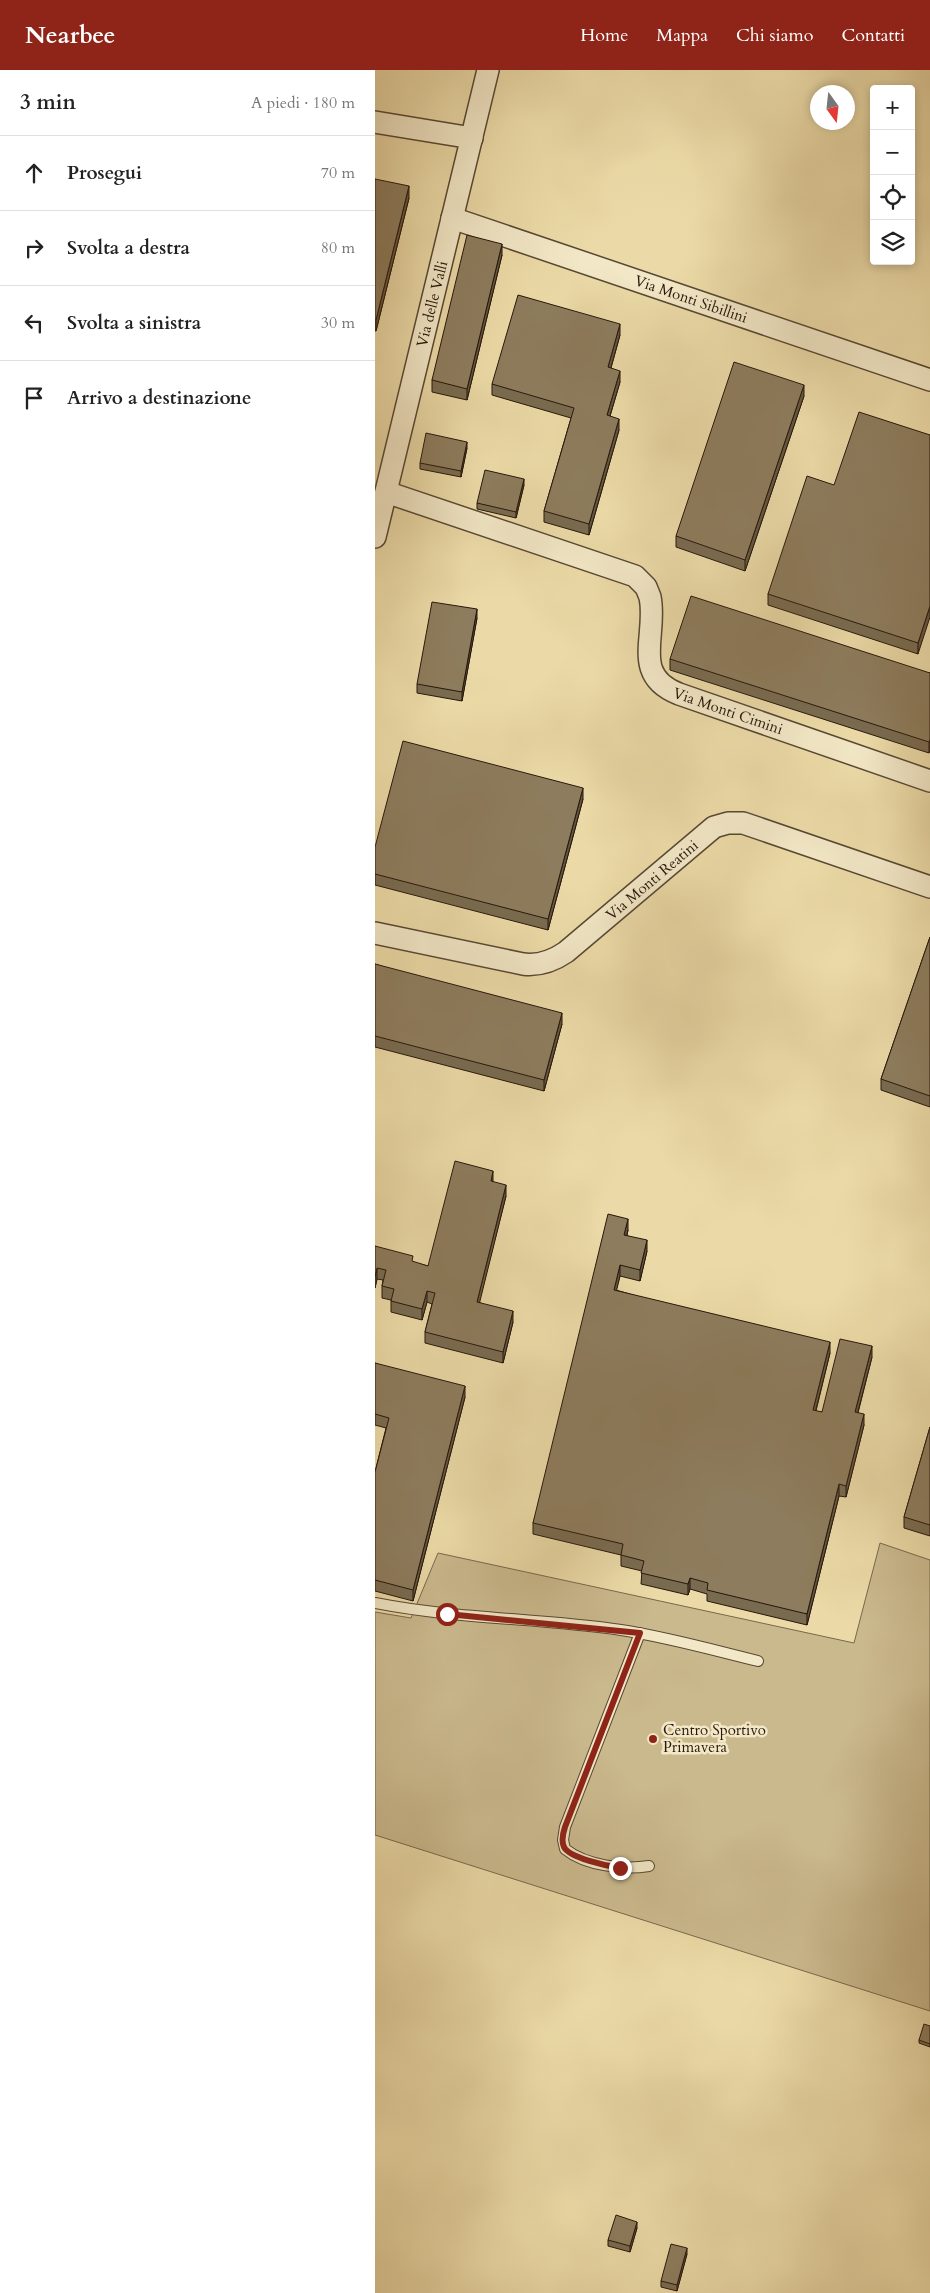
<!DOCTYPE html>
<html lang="it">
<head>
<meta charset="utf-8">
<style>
	:root { --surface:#fff; --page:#f6f6f6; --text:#222; --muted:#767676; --line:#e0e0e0; --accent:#8f2418 }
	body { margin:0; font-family:Cardo,serif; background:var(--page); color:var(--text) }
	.controls { position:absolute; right:15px; top:15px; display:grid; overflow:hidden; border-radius:5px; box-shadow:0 2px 8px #0003 }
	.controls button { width:45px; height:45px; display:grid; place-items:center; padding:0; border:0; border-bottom:1px solid var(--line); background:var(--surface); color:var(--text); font:25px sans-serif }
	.compass { position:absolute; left:435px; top:15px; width:45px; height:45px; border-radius:50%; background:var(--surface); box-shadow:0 2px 8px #0003; rotate:165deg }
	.stop { position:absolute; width:15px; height:15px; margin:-11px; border:4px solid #8f2418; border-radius:50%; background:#fff }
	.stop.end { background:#8f2418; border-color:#fff; box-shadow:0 1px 5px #0008 }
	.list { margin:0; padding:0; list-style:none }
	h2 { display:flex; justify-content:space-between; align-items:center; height:65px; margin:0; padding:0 20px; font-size:21px }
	h2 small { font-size:16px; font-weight:400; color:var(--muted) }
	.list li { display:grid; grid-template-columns:32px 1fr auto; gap:15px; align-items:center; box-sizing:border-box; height:75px; padding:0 20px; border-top:1px solid var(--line) }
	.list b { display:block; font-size:19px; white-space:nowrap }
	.list em { font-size:16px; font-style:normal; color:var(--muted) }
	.icon { flex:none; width:28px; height:28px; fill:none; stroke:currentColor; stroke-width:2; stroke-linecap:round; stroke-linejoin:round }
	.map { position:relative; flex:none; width:555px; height:2223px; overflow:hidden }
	header { display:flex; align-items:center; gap:30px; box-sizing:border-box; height:70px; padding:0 25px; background:var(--accent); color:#fff }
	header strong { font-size:24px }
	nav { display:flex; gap:28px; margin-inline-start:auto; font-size:18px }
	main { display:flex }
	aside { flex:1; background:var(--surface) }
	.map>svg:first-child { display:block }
	.green { fill:#cab98d; stroke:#78684c }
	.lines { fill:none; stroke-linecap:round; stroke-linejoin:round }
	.service-casing { stroke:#584833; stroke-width:12 }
	.minor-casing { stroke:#584833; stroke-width:24 }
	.service { stroke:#f2e7c6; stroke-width:10 }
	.minor { stroke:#f2e7c6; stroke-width:21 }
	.wall { fill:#796b50; stroke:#27170c }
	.shaded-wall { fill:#635741; stroke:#27170c }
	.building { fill:#8d7c5d; stroke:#27170c }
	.route { stroke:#8f2418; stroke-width:6 }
	.poi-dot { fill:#8f2418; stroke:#f2e7c6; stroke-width:2 }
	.labels { text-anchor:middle; stroke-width:5; stroke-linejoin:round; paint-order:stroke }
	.street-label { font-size:15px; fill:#27170c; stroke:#f2e7c6 }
	.poi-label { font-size:15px; fill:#27170c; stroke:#f2e7c6; text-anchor:start }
</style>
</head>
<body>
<header>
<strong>Nearbee</strong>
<nav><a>Home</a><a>Mappa</a><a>Chi siamo</a><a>Contatti</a></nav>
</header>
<main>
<aside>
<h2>3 min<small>A piedi · 180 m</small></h2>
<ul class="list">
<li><svg class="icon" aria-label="ahead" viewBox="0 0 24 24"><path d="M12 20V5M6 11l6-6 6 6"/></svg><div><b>Prosegui</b></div><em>70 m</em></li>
<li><svg class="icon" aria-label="right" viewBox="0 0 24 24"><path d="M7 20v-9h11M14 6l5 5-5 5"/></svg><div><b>Svolta a destra</b></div><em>80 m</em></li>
<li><svg class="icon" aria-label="left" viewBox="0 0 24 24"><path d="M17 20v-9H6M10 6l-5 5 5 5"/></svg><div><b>Svolta a sinistra</b></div><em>30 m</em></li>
<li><svg class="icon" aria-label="arrive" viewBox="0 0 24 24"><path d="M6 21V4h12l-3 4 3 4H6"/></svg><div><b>Arrivo a destinazione</b></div></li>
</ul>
</aside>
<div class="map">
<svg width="555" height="2223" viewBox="0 0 555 2223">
	<rect width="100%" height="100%" fill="#ebdaa7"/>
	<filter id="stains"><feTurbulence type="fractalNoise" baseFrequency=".004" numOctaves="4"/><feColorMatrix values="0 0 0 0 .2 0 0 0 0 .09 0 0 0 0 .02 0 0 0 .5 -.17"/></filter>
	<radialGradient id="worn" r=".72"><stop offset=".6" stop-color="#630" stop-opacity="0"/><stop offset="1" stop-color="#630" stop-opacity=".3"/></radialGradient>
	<polygon class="green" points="505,1473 555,1490 555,1941 0,1765 0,1542 36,1548 63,1483 479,1573"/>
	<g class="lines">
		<defs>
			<g id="service">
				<path d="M0,1533C81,1549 164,1548 246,1560C292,1567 338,1580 383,1591"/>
				<path d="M265,1563L190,1757L188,1770L190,1779C211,1796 249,1800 274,1796"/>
			</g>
			<g id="minor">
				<polyline points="0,52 97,68"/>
				<polyline points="77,148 555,310"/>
				<path d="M11,422L260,506L271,517L275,527C283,565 255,605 304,624L555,711"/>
				<polyline points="0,467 113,0"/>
				<path d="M0,863L148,894C164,896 178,891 191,882L339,757L353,753H368L555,817"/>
			</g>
		</defs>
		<use href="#service" class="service-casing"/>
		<use href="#minor" class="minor-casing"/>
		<use href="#service" class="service"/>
		<use href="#minor" class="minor"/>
	</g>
	<g class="wall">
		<polygon points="0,109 34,128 1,261 0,261"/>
		<polygon points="127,185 92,330 57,322 57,310"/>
		<polygon points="245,265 236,298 245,312 235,346 244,360 214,465 169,452 169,441 196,348 117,325 117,314"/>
		<polygon points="429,326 370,501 301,477 301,466"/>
		<polygon points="555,365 543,584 393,535 393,524 459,415"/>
		<polygon points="92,378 86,407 45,399 45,393"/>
		<polygon points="149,415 141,448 102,439 102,433"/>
		<polygon points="102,548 87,631 42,623 42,614"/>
		<polygon points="295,589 555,603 555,680 554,683 295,600"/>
		<polygon points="208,729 173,860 0,815 0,777"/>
		<polygon points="555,867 555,1037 506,1020 506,1009"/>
		<polygon points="0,894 187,954 169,1021 0,977"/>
		<polygon points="118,1112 131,1126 104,1232 138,1252 128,1293 50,1273 50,1262 57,1234 52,1232 47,1250 16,1242 16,1230 7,1228 7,1216 8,1210 2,1209 0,1218 0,1176 38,1192 53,1196"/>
		<polygon points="253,1160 252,1165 272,1181 265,1211 245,1206 241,1220 455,1283 441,1341 447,1342 497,1287 483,1343 489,1355 471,1427 464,1426 432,1555 332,1531 332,1524 315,1519 313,1525 266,1514 267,1501 246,1496 246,1485 158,1464 158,1453"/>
		<polygon points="0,1293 90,1327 38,1531 0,1521 0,1402 11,1358 0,1355"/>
		<polygon points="555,1357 555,1466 529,1458 529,1447"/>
		<polygon points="555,1956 555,1977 544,1973 544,1970"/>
		<polygon points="262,2158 255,2182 233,2176 233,2170"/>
		<polygon points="312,2184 302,2221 286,2217 286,2211"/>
	</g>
	<g class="shaded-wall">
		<polygon points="34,116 34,128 1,261 1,250"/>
		<polygon points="127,174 127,185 92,330 92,319"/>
		<polygon points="245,254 245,265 233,308 233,297"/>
		<polygon points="245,301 245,312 232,356 232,345"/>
		<polygon points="429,315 429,326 370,501 370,490"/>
		<polygon points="244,349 244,360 214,465 214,454"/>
		<polygon points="92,372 92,378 86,407 86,401"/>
		<polygon points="149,409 149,415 141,448 141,442"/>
		<polygon points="555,536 555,547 543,584 543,573"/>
		<polygon points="102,539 102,548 87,631 87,622"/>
		<polygon points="555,669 555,680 554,683 554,672"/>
		<polygon points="208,718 208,729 173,860 173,849"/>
		<polygon points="187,943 187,954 169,1021 169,1010"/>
		<polygon points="118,1101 118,1112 116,1111"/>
		<polygon points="131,1115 131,1126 102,1243 102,1232"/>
		<polygon points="253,1149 253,1160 249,1176 249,1165"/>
		<polygon points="272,1170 272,1181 265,1211 265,1200"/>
		<polygon points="245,1195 245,1206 239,1231 239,1220"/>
		<polygon points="2,1198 2,1209 0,1218 0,1207"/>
		<polygon points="52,1221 52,1232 47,1250 47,1239"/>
		<polygon points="138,1241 138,1252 128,1293 128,1282"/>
		<polygon points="455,1272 455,1283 438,1351 438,1340"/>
		<polygon points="497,1276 497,1287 480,1353 480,1342"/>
		<polygon points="90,1316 90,1327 38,1531 38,1520"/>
		<polygon points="489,1344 489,1355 471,1427 471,1416"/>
		<polygon points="464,1414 464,1426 432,1555 432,1544"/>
		<polygon points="315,1508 315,1519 313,1525 313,1514"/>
		<polygon points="262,2152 262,2158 255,2182 255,2176"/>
		<polygon points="312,2178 312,2184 302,2221 302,2215"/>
	</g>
	<g class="building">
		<polygon points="0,109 34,116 1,250 0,250"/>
		<polygon points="92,165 127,174 92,319 57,310"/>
		<polygon points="143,225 245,254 233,297 245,301 232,345 244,349 214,454 169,441 199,338 117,314"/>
		<polygon points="359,292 429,315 370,490 301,466"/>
		<polygon points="484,342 555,365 555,536 543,573 393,524 432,406 459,415"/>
		<polygon points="51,363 92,372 86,401 45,393"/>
		<polygon points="110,400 149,409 141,442 102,433"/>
		<polygon points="316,526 555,603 555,669 554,672 295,589"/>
		<polygon points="57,532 102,539 87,622 42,614"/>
		<polygon points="28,671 208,718 173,849 0,804 0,777"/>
		<polygon points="555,867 555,1026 506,1009"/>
		<polygon points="0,894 187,943 169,1010 0,966"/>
		<polygon points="80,1091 118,1101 116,1111 131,1115 102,1232 138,1241 128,1282 50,1262 60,1223 52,1221 47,1239 16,1231 19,1219 7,1216 11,1200 2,1198 0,1207 0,1176 38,1186 37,1191 53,1196"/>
		<polygon points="233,1144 253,1149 249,1165 272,1170 265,1200 245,1195 239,1220 455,1272 438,1340 447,1342 465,1269 497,1276 480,1342 489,1344 471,1416 464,1414 432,1544 332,1520 333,1513 315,1508 313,1514 266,1503 269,1491 246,1485 248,1474 158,1453"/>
		<polygon points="0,1293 90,1316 38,1520 0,1510 0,1402 14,1348 0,1344"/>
		<polygon points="555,1357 555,1455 529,1447"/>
		<polygon points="549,1954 555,1956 555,1974 544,1970"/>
		<polygon points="241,2145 262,2152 255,2176 233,2170"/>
		<polygon points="296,2174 312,2178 302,2215 286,2211"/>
	</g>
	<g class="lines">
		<path class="route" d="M72,1544L265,1563L190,1757C188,1763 186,1771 189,1777C194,1788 233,1796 245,1798"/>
	</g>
	<circle class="poi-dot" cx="278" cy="1669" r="5"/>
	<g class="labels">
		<g class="street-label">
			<text transform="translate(316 229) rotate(19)" y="5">Via Monti Sibillini</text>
			<text transform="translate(57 234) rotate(-76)" y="5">Via delle Valli</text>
			<text transform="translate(353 641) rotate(19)" y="5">Via Monti Cimini</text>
			<text transform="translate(277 810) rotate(-40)" y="5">Via Monti Reatini</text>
		</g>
		<g class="poi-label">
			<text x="288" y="1665">Centro Sportivo<tspan x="288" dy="17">Primavera</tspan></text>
		</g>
	</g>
	<rect width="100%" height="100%" filter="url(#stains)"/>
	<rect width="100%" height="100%" fill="url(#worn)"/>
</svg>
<div class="controls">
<button>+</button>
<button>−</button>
<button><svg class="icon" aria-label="locate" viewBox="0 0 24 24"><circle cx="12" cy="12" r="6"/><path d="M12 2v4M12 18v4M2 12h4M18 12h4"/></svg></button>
<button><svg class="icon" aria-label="layers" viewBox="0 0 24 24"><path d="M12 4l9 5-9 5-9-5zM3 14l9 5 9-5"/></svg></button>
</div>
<svg class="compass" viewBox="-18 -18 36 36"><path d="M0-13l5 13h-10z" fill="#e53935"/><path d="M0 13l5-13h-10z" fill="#767676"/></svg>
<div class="stop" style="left:72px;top:1544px"></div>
<div class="stop end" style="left:245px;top:1798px"></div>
</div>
</main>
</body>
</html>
